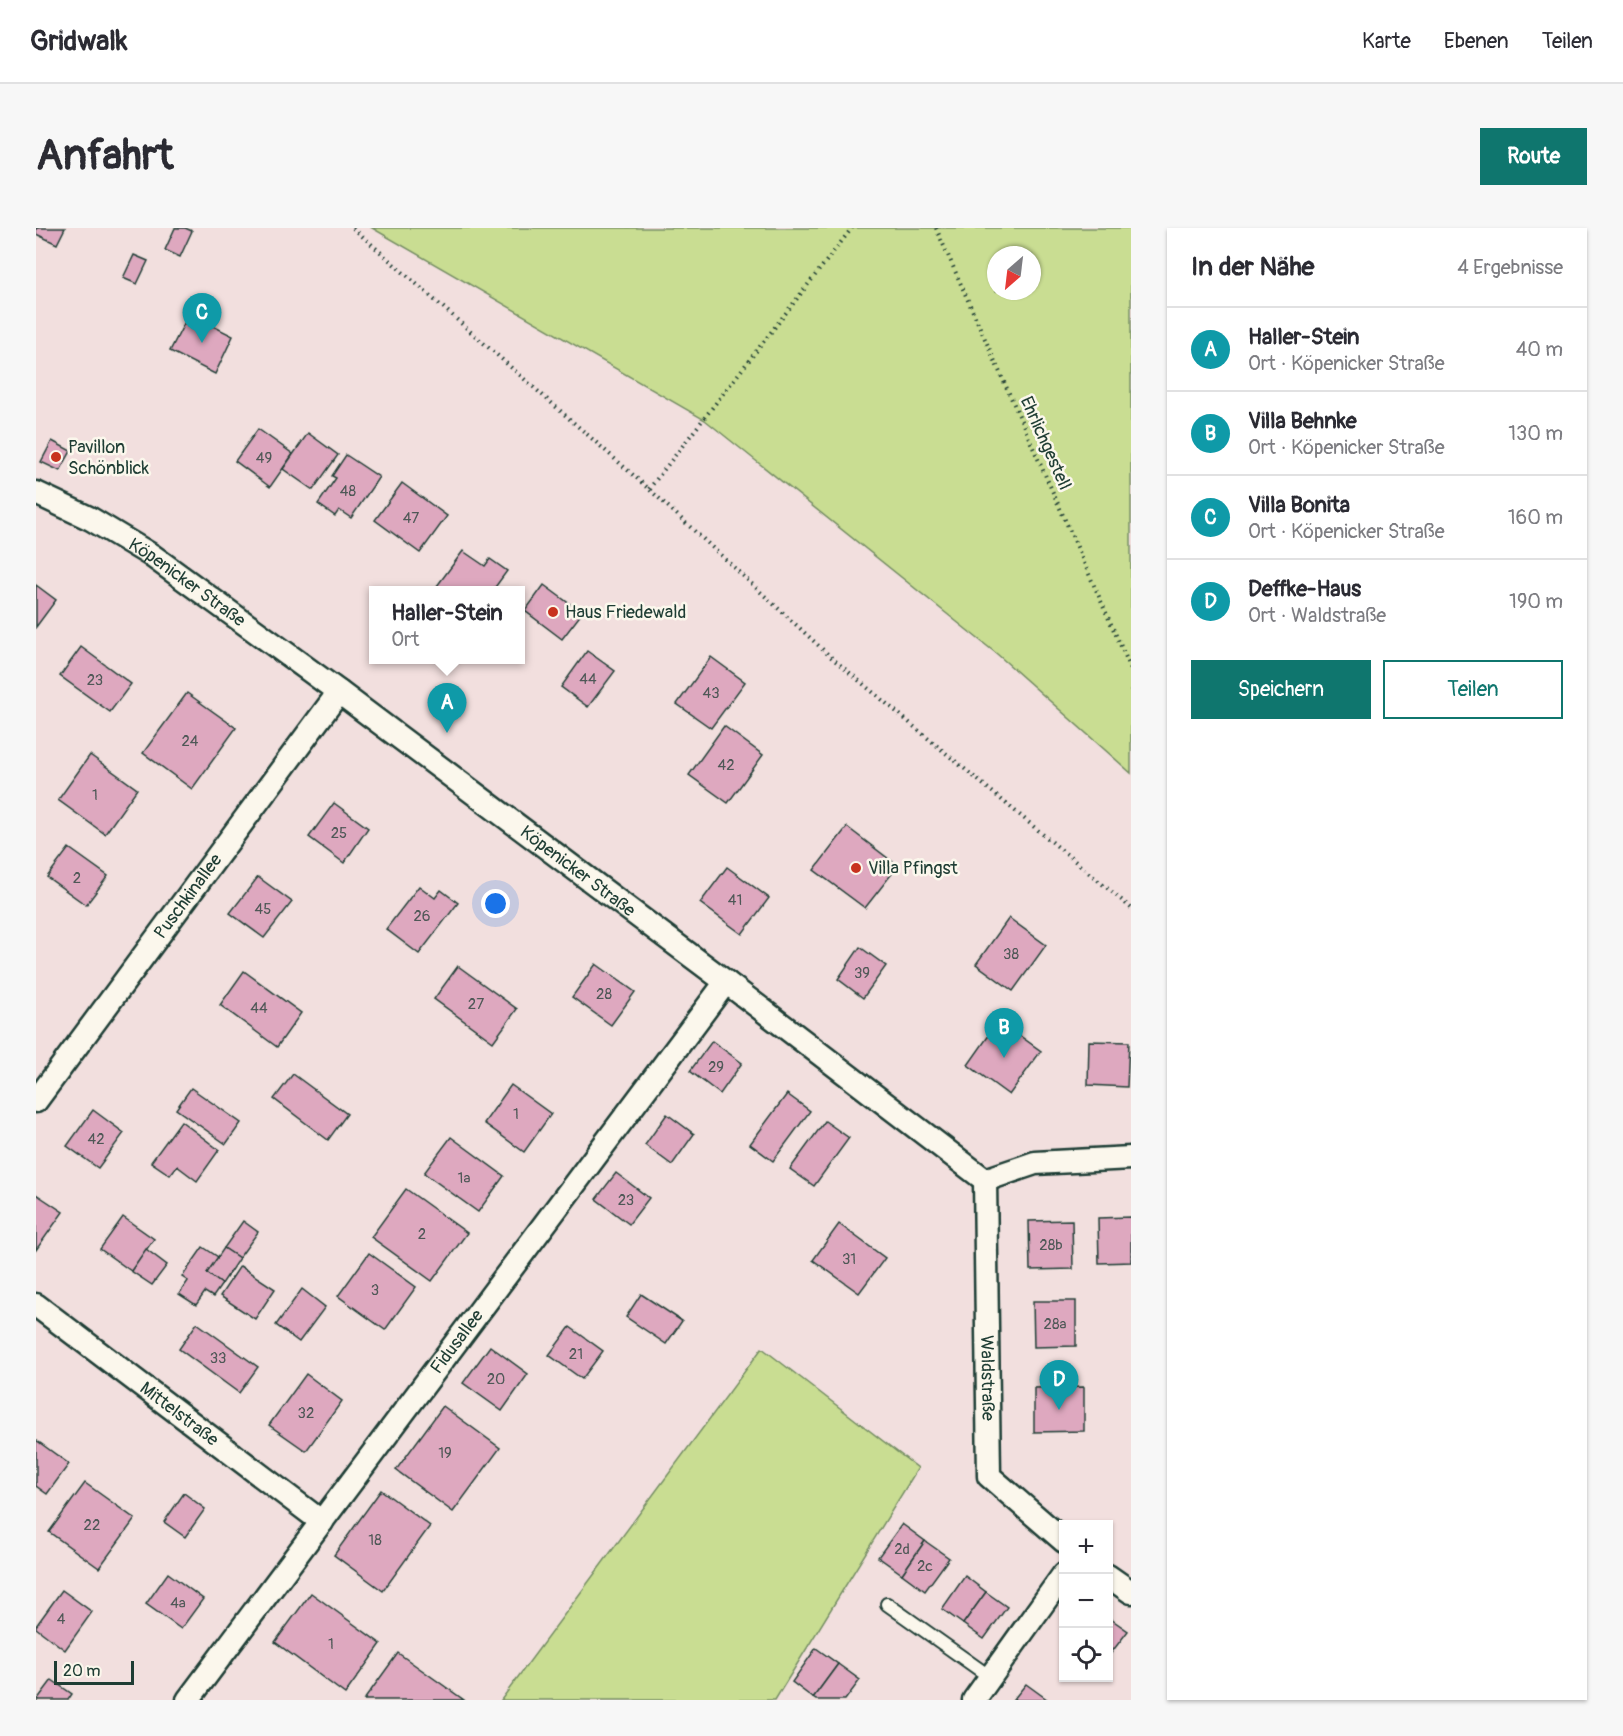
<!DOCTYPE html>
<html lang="de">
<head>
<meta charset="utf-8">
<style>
	:root { --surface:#fff; --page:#f7f7f7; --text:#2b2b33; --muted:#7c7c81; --line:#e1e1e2; --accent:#0f766e }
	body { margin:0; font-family:Pangolin,sans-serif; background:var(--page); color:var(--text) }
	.controls { position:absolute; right:18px; bottom:18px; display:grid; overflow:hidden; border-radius:0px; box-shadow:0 2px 4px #0004 }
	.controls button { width:54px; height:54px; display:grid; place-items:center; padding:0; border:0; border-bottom:2px solid var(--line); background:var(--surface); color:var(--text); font:30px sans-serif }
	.compass { position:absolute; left:951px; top:18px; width:54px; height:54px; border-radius:50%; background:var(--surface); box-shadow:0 2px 4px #0004; rotate:208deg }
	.scale { position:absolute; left:18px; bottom:15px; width:80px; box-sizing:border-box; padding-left:6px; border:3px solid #1f3d34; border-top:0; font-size:16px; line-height:21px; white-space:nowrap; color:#1f3d34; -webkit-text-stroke:4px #fbf7ec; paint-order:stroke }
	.you { position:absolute; left:460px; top:676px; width:21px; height:21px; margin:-15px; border:4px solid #fff; border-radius:50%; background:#1a73e8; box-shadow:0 0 0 9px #1a73e833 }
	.badge { display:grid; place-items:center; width:39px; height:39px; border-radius:50%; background:var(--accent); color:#fff; font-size:20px; font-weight:700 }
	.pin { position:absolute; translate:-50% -50px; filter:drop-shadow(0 2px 3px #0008) }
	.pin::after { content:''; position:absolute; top:32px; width:21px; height:18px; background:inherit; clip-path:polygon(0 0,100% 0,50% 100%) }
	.popup { position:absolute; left:333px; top:358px; width:156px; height:78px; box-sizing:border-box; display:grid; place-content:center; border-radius:0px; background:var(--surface); filter:drop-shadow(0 2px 4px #0005); font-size:20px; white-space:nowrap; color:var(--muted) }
	.popup b { font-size:22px; color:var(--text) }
	.popup::after { content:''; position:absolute; left:50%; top:100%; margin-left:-12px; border:12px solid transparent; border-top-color:var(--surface) }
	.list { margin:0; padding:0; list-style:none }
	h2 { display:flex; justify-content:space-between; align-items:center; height:78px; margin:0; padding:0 24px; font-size:26px }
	h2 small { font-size:20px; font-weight:400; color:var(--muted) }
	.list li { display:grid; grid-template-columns:39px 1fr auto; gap:18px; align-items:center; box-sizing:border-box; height:84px; padding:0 24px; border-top:2px solid var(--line) }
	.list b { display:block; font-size:22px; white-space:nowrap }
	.list p { margin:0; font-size:20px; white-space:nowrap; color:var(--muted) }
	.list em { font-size:20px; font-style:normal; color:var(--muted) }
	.actions { display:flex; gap:12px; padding:18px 24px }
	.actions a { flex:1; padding:14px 0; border:2px solid var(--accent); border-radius:0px; text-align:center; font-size:21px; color:var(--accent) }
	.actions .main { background:var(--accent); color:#fff }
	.icon { flex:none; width:33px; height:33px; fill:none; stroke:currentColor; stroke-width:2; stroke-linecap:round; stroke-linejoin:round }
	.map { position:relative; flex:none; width:1095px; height:1472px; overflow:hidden; border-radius:0px }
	header { display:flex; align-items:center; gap:36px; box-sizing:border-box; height:84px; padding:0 30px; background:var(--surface); border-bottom:2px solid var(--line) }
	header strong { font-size:28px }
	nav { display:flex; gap:33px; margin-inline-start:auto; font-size:21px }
	.intro { display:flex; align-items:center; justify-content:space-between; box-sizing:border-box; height:144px; padding:0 36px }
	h1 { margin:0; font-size:42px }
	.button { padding:15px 27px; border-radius:0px; background:var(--accent); color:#fff; font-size:21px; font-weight:700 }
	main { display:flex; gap:36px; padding:0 36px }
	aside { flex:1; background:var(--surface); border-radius:0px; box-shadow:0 2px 4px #0004 }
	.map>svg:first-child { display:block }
	.green { fill:#c9dd92; stroke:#748d63; stroke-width:1.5; fill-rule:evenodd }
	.building { fill:#dea8bf; stroke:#1f3d34; stroke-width:1.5 }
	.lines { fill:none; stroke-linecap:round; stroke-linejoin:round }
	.service-casing { stroke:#1f3d34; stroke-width:16 }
	.minor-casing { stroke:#1f3d34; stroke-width:27 }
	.path { stroke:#1f3d34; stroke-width:4; stroke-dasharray:1.5 4.5; stroke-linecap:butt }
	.service { stroke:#fbf7ec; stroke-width:12 }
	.minor { stroke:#fbf7ec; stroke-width:22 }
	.poi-dot { fill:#c8321e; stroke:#fbf7ec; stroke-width:2 }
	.labels { text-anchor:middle; stroke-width:5; stroke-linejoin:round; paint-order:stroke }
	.number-label { font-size:15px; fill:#4f5857 }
	.street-label { font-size:18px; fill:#1f3d34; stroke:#fbf7ec }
	.poi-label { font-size:18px; fill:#1f3d34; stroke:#fbf7ec; text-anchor:start }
</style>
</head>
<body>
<header>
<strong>Gridwalk</strong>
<nav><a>Karte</a><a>Ebenen</a><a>Teilen</a></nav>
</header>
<div class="intro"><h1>Anfahrt</h1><a class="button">Route</a></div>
<main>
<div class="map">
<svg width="1095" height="1472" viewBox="0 0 1095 1472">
	<rect width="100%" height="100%" fill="#f2dfde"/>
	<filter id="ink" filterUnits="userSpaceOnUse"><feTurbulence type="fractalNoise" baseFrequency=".0167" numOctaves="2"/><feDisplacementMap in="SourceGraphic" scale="12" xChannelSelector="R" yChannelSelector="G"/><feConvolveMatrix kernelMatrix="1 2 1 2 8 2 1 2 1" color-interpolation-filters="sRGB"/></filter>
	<g filter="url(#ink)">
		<g class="green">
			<path d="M336,0H1095V545L961,426L669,192ZM960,27H996V63H960Z"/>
			<polygon points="726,1120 882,1240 739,1472 465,1472"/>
		</g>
		<g class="building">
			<polygon points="0,0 29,0 21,16 0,6"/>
			<polygon points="139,0 149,0 156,3 144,29 129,22"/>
			<polygon points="98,27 112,33 101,56 87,50"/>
			<polygon points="153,86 197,108 179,146 134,123"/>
			<polygon points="222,201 257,226 234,259 199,233"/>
			<polygon points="272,205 302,227 277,262 247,241"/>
			<polygon points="16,213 35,223 24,243 5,234"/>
			<polygon points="310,227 343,249 315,290 303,282 299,288 282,276 300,250 296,248"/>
			<polygon points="366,255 411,288 384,325 339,292"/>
			<polygon points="427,323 449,338 454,331 471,343 457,362 398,362"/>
			<polygon points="0,357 20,372 0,399"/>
			<polygon points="508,357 546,385 526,411 489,383"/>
			<polygon points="45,419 95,456 74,484 24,448"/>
			<polygon points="551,423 579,443 552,479 525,459"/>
			<polygon points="675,429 709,454 675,500 641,476"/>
			<polygon points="151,465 200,500 156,561 107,525"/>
			<polygon points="688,498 727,527 692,575 653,547"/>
			<polygon points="54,527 101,561 69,606 22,572"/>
			<polygon points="298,575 332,600 308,635 273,609"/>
			<polygon points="811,599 862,638 829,680 778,642"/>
			<polygon points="33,620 72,648 50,677 11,649"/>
			<polygon points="691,639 733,670 706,706 664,675"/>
			<polygon points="222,649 256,674 228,710 194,685"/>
			<polygon points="383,658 399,670 405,662 422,675 383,726 350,701"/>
			<polygon points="973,690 1010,717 977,763 940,736"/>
			<polygon points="824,719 850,738 827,770 802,751"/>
			<polygon points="560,736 599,764 575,797 536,769"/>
			<polygon points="422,738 481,781 457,814 398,771"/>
			<polygon points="208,743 265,785 241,819 184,777"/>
			<polygon points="963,793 1005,823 973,867 932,837"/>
			<polygon points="676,813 706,835 684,866 654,843"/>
			<polygon points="1053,813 1093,814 1091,859 1052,857"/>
			<polygon points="257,846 311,886 292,912 238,871"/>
			<polygon points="475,857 515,886 488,924 448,895"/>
			<polygon points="155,860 205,895 190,916 140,881"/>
			<polygon points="751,866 774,883 737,933 714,916"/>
			<polygon points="57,882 88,905 62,940 31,918"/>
			<polygon points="631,886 658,906 636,937 609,917"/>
			<polygon points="145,893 183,922 161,953 141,938 134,947 115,934"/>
			<polygon points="789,893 813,910 778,958 754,941"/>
			<polygon points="415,909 468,948 442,984 388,945"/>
			<polygon points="580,945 613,970 593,996 560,971"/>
			<polygon points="370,961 431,1005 396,1053 335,1009"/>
			<polygon points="0,966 27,984 0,1022"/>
			<polygon points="87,989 118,1011 95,1043 64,1021"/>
			<polygon points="1095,989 1095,1034 1063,1035 1062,990"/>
			<polygon points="1036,992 1037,1041 994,1042 993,993"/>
			<polygon points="207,993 222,1004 203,1030 188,1020"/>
			<polygon points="803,996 849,1030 823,1065 777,1032"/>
			<polygon points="167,1019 182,1029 171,1045 186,1056 177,1069 169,1064 160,1077 143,1066 152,1053 146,1049"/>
			<polygon points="188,1020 203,1030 186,1056 171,1045"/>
			<polygon points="110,1021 131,1037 116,1057 95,1043"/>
			<polygon points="333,1025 380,1059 349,1102 302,1068"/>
			<polygon points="204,1038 239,1061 219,1091 184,1068"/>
			<polygon points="266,1061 289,1079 263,1114 240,1097"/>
			<polygon points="605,1066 646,1093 630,1116 590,1089"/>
			<polygon points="997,1073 1040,1073 1040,1118 998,1119"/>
			<polygon points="161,1095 222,1139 203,1165 143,1121"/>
			<polygon points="534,1099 567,1123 546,1151 513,1127"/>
			<polygon points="454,1118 492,1146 466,1183 427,1155"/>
			<polygon points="270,1146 306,1173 270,1223 233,1197"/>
			<polygon points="1048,1159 1048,1203 998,1204 998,1160"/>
			<polygon points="407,1178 464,1220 417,1284 360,1242"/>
			<polygon points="0,1212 33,1236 11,1266 0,1258"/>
			<polygon points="49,1255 99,1291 63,1340 13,1304"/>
			<polygon points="345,1262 394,1298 347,1363 298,1327"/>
			<polygon points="148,1265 169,1281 149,1309 128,1294"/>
			<polygon points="866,1296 889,1313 866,1346 842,1329"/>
			<polygon points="889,1313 913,1330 889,1363 866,1346"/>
			<polygon points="132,1345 167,1371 145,1401 110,1376"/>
			<polygon points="929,1348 950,1364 927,1396 906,1381"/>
			<polygon points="26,1362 56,1384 29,1422 0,1400 0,1398"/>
			<polygon points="950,1364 971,1379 948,1411 927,1396"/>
			<polygon points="275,1365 345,1416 309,1466 239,1414"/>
			<polygon points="1072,1389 1092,1403 1072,1429"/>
			<polygon points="780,1420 802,1436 777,1470 756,1454"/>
			<polygon points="362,1425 428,1472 328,1472"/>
			<polygon points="802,1436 824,1452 809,1472 780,1472 777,1470"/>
			<polygon points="16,1452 36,1466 32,1472 1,1472"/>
			<polygon points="990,1456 1012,1472 977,1472"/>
		</g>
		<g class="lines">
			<defs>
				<polyline id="service" points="851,1376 954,1449"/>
				<g id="minor">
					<path id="s1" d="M0,265L55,291L115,327L303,464L690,754L949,952L999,935L1095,930"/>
					<path id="s2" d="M0,873L303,464"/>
					<path id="s3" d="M949,952L953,1248L1028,1313"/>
					<path id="s4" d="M0,1077L286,1294"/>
					<polyline points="1072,1348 1095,1364"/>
					<path id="s5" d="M152,1472L690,754"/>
					<polyline points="938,1472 1028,1346"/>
				</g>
			</defs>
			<use href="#service" class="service-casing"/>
			<use href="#minor" class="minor-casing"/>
			<g class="path">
				<polyline points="317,0 613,261 796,430 1095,680"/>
				<polyline points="900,0 1095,441"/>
				<polyline points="613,261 816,0"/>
			</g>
			<use href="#service" class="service"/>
			<use href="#minor" class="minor"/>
		</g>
	</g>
	<g class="poi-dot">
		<circle cx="20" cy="229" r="6"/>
		<circle cx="517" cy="384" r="6"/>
		<circle cx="820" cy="640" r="6"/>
	</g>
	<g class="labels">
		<g class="number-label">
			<text x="228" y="235">49</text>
			<text x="312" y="268">48</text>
			<text x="375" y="295">47</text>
			<text x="552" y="456">44</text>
			<text x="59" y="457">23</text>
			<text x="675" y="470">43</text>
			<text x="154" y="518">24</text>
			<text x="690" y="542">42</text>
			<text x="59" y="572">1</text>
			<text x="303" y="610">25</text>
			<text x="41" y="655">2</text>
			<text x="699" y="677">41</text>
			<text x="227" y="686">45</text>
			<text x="386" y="693">26</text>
			<text x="975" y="731">38</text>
			<text x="826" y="750">39</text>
			<text x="568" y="771">28</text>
			<text x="440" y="781">27</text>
			<text x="223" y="785">44</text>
			<text x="680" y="844">29</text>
			<text x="480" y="891">1</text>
			<text x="60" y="916">42</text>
			<text x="428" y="955">1a</text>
			<text x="590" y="977">23</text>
			<text x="386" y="1011">2</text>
			<text x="1015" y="1022">28b</text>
			<text x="813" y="1036">31</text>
			<text x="339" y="1067">3</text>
			<text x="1019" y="1101">28a</text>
			<text x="540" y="1131">21</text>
			<text x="182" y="1135">33</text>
			<text x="460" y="1156">20</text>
			<text x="270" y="1190">32</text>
			<text x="409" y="1230">19</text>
			<text x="56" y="1302">22</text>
			<text x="339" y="1317">18</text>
			<text x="866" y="1326">2d</text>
			<text x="889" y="1343">2c</text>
			<text x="142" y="1380">4a</text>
			<text x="25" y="1396">4</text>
			<text x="295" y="1421">1</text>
		</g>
		<g class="street-label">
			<text transform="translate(1010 215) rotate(66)" y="6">Ehrlichgestell</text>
			<text dy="6" stroke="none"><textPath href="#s1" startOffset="176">Köpenicker Straße</textPath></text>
			<text dy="6" stroke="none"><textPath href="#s1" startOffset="662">Köpenicker Straße</textPath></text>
			<text dy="6" stroke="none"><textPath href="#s2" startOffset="255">Puschkinallee</textPath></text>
			<text dy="6" stroke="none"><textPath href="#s5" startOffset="448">Fidusallee</textPath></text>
			<text dy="6" stroke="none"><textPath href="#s3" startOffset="198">Waldstraße</textPath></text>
			<text dy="6" stroke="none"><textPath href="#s4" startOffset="180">Mittelstraße</textPath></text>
		</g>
		<g class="poi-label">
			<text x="32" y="225">Pavillon<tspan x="32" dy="21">Schönblick</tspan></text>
			<text x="529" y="390">Haus Friedewald</text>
			<text x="832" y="646">Villa Pfingst</text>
		</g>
	</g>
</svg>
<div class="controls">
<button>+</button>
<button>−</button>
<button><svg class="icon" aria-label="locate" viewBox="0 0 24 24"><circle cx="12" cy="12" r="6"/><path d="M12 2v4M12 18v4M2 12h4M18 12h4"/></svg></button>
</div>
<svg class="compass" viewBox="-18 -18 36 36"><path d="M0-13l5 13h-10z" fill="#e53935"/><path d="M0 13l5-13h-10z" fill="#7c7c81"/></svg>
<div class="scale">20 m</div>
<div class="you"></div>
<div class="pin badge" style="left:411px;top:505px;background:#0f9aa8">A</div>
<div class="popup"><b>Haller-Stein</b>Ort</div>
<div class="pin badge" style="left:968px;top:830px;background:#0f9aa8">B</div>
<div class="pin badge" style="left:166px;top:115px;background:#0f9aa8">C</div>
<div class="pin badge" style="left:1023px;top:1182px;background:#0f9aa8">D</div>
</div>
<aside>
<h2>In der Nähe<small>4 Ergebnisse</small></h2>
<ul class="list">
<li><span class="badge" style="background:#0f9aa8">A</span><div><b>Haller-Stein</b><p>Ort · Köpenicker Straße</p></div><em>40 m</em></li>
<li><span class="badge" style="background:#0f9aa8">B</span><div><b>Villa Behnke</b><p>Ort · Köpenicker Straße</p></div><em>130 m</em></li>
<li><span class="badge" style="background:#0f9aa8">C</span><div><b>Villa Bonita</b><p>Ort · Köpenicker Straße</p></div><em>160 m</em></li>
<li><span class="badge" style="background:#0f9aa8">D</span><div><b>Deffke-Haus</b><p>Ort · Waldstraße</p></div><em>190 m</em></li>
</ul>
<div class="actions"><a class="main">Speichern</a><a>Teilen</a></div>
</aside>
</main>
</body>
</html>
